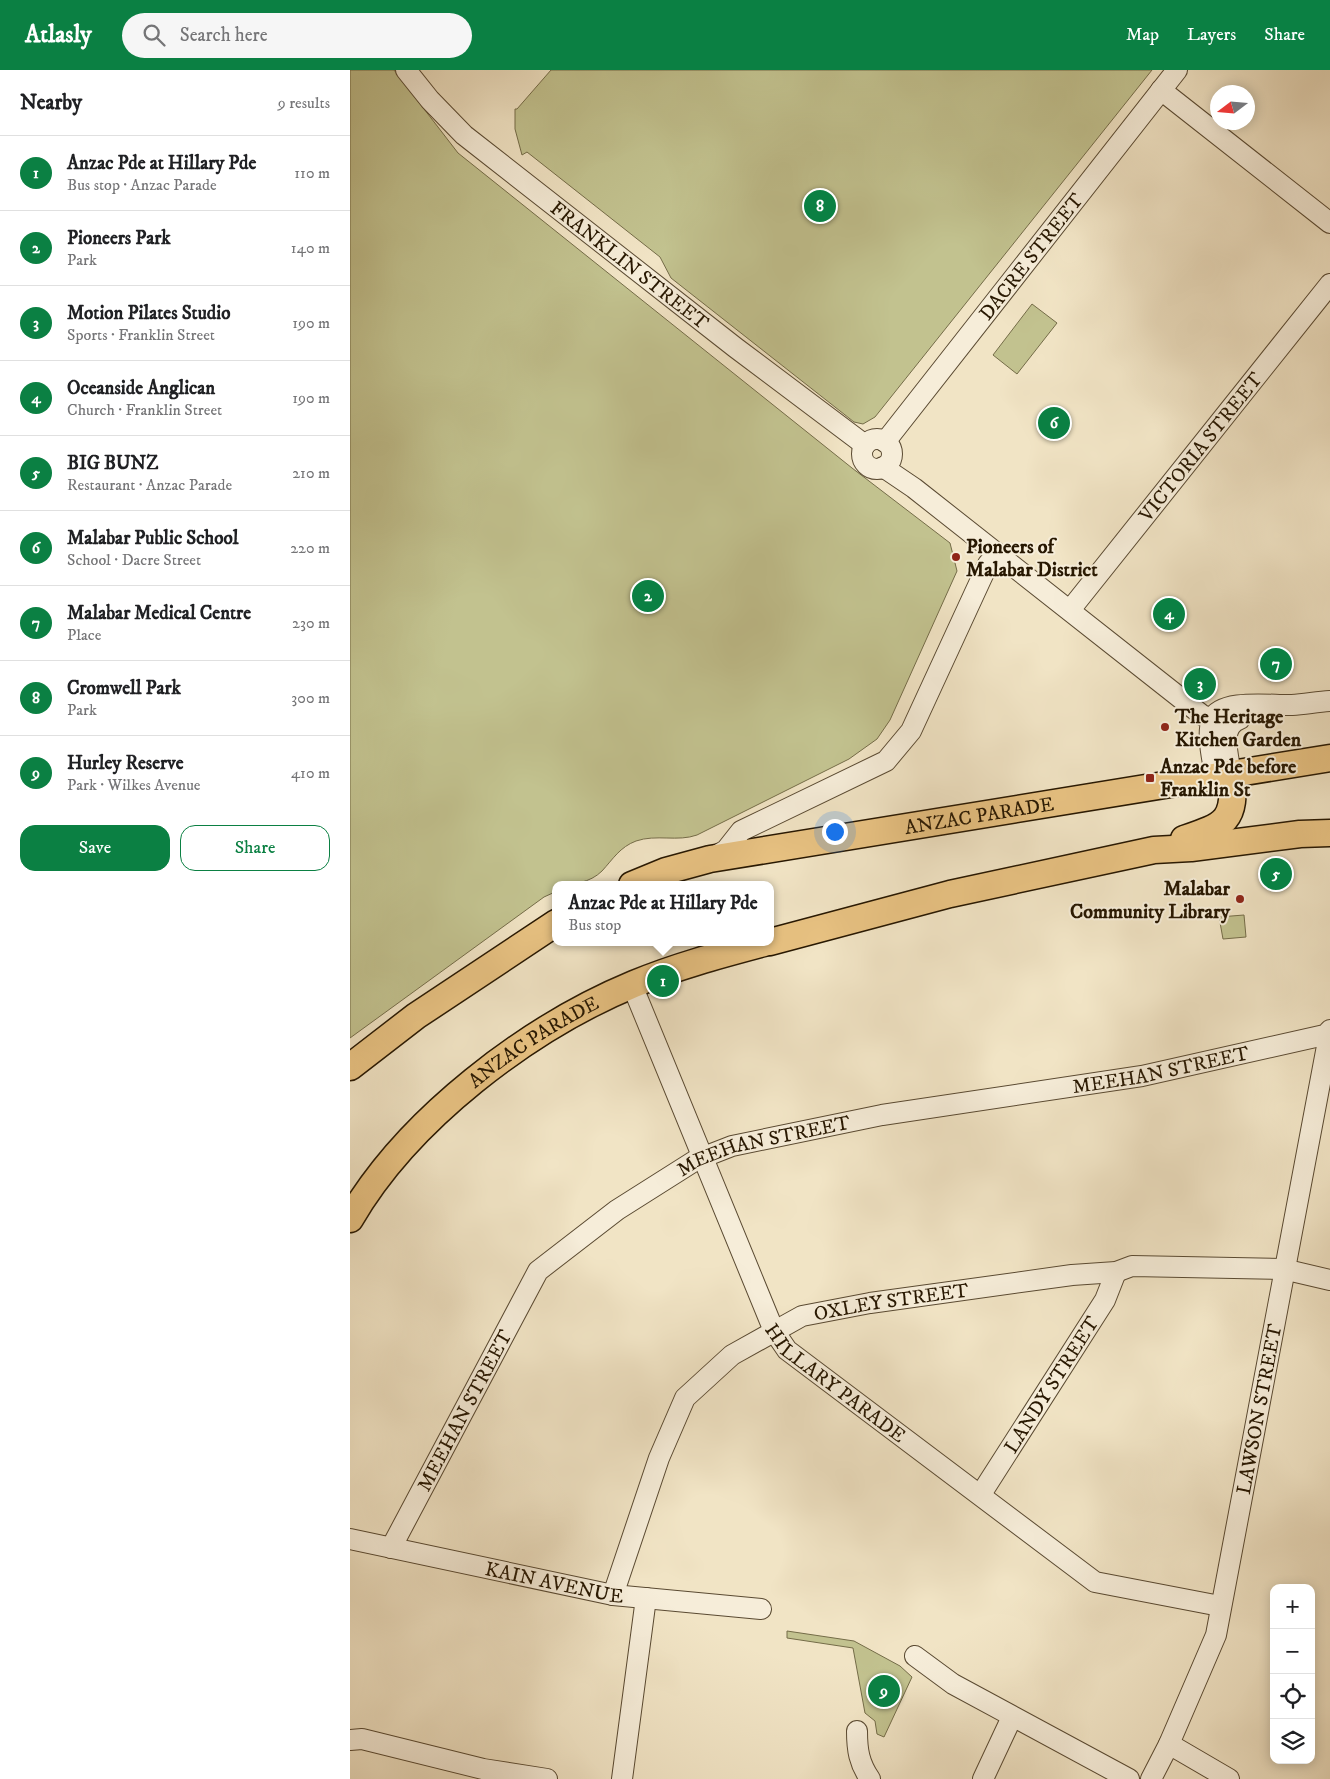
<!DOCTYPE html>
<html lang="en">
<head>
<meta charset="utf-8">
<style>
	:root { --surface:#fff; --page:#f6f6f6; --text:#202124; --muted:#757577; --line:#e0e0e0; --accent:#0b8043 }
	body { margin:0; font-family:"IM FELL DW Pica",serif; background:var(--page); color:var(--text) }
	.controls { position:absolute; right:15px; bottom:15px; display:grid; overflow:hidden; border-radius:10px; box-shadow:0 2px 12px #0003 }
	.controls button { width:45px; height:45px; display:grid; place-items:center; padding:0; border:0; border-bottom:1px solid var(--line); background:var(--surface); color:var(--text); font:25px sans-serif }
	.compass { position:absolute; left:860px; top:15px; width:45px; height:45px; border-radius:50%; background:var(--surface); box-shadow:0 2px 12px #0003; rotate:254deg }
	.you { position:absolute; left:484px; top:761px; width:18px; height:18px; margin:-12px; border:4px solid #fff; border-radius:50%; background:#1a73e8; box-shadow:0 0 0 8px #1a73e833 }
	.badge { display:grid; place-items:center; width:32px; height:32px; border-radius:50%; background:var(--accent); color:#fff; font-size:16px; font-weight:700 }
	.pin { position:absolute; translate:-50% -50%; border:2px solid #fff; box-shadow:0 1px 5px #0006 }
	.popup { position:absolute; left:202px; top:811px; width:222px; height:65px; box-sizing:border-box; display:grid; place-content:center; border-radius:10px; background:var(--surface); filter:drop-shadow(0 1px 4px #0005); font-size:16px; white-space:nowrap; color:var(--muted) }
	.popup b { font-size:19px; color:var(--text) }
	.popup::after { content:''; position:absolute; left:50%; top:100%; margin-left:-10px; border:10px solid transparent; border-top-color:var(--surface) }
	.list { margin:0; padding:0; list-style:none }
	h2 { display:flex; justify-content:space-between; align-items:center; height:65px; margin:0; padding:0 20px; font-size:21px }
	h2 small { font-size:16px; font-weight:400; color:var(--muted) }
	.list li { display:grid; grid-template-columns:32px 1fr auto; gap:15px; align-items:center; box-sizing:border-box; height:75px; padding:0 20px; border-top:1px solid var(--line) }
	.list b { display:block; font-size:19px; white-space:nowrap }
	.list p { margin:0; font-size:16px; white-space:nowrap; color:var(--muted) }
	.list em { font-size:16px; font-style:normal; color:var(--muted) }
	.actions { display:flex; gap:10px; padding:15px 20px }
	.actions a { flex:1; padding:11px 0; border:1px solid var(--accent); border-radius:15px; text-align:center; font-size:18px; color:var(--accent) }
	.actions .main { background:var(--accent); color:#fff }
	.icon { flex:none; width:28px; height:28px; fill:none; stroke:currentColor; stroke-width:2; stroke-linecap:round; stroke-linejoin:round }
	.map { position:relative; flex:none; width:980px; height:1709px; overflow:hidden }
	header { display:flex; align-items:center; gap:30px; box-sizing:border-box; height:70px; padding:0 25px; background:var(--accent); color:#fff }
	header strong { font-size:24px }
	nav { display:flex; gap:28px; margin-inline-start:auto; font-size:18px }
	.search { width:350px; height:45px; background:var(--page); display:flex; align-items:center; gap:12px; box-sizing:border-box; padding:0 18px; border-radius:28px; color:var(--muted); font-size:19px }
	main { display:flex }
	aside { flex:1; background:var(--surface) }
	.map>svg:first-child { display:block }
	.green { fill:#c2c28f; stroke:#746c48 }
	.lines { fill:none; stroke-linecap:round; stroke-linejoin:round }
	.minor-casing { stroke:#5a4a32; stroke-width:22 }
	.major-casing { stroke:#271701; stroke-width:29 }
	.minor { stroke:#f6edd9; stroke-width:20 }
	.major { stroke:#e8c282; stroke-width:26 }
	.poi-dot { fill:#8f2418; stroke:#f6edd9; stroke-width:2 }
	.labels { text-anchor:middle; stroke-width:4; stroke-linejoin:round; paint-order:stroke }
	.street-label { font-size:20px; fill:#271701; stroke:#f6edd9 }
	.poi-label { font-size:20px; font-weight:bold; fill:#271701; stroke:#f6edd9; text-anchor:start }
</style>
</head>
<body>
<header>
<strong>Atlasly</strong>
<div class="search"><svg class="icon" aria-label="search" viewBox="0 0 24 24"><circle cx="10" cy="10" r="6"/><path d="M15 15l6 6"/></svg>Search here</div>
<nav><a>Map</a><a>Layers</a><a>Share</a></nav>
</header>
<main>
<aside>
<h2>Nearby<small>9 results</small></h2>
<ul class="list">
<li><span class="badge">1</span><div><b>Anzac Pde at Hillary Pde</b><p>Bus stop · Anzac Parade</p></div><em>110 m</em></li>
<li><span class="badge">2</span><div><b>Pioneers Park</b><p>Park</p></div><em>140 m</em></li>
<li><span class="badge">3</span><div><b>Motion Pilates Studio</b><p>Sports · Franklin Street</p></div><em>190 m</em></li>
<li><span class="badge">4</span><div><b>Oceanside Anglican</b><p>Church · Franklin Street</p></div><em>190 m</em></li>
<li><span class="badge">5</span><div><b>BIG BUNZ</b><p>Restaurant · Anzac Parade</p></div><em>210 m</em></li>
<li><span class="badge">6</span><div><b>Malabar Public School</b><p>School · Dacre Street</p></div><em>220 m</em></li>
<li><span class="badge">7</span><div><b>Malabar Medical Centre</b><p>Place</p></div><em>230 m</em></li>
<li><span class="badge">8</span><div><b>Cromwell Park</b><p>Park</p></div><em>300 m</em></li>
<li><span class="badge">9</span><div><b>Hurley Reserve</b><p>Park · Wilkes Avenue</p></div><em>410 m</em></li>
</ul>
<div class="actions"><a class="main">Save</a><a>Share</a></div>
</aside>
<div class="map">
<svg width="980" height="1709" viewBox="0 0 980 1709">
	<rect width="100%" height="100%" fill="#f1e4c5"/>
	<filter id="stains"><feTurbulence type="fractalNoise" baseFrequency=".004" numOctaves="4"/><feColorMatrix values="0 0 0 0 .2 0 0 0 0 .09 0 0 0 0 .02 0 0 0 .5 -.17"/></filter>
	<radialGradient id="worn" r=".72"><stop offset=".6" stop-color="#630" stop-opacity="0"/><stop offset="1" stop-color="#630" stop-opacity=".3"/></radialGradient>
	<g class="green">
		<path d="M0,0H44L108,83L502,398L600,473L607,501L540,650L527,669L499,689L347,765C328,772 306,764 286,771C270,777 263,789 252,801C240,813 222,815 206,815L205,822L194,827L0,968Z"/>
		<polygon points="201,0 802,0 525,347 513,354 504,352 321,208 310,187 177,82 172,85 165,59 165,39 167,39"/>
		<polygon points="682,234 707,253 667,304 643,285"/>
		<polygon points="894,845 896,867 873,869 869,847"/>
		<polygon points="437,1561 504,1571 550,1596 562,1607 534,1667 527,1664 525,1651 515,1643 503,1578 437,1568"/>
	</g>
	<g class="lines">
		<defs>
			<g id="minor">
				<path id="s1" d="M56,0L80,30L114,65L386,278L515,375"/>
				<polyline points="811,20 980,153"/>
				<circle cx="527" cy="384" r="15"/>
				<path id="s2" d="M535,372L827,0"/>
				<polyline points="533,397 564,418 852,645 879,656"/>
				<path id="s3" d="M720,540L980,214"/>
				<path d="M881,704C879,687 868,656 890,649"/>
				<path d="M865,707C863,689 856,667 862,649C871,628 923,636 942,635C955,634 967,632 980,631"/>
				<polyline points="362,788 376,780 391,761 536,691 561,661 638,494 647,483"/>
				<path id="s4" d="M282,915L424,1261L437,1280L745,1512L870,1536"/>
				<path id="s5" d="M631,1424L755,1230L766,1202"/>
				<path id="s6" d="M0,1469L263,1525L411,1539"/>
				<path id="s7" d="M41,1478L188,1201L267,1140L346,1090L382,1076L532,1045L792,1006L979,964"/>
				<path id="s8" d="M263,1525L309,1388L335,1328L382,1285L452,1246L520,1233L722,1205L766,1202L782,1196L933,1199L980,1210"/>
				<polyline points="565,1586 603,1614 779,1709"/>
				<path d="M507,1661C507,1680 509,1693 520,1709"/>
				<polyline points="0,1670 12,1669 133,1699 197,1709"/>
				<polyline points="819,1674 879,1709"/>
				<polyline points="272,1709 296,1528"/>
				<polyline points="633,1709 662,1647"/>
				<path id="s9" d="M801,1709L819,1674L866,1565L980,960"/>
			</g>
			<g id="major">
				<path d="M834,769C875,755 887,751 881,704"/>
				<path id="s10" d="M282,815L316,801L360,789L980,688"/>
				<polyline points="420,872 600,824 804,780 841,778 950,764 980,763"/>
				<polyline points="0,997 66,946 206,853"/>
				<path id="s11" d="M0,1149C58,1049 178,958 284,914C327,896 373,884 418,872"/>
			</g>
		</defs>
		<use href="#minor" class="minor-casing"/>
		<use href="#major" class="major-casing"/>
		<use href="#minor" class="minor"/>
		<use href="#major" class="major"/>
	</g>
	<g class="poi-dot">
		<circle cx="606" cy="487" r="5"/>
		<circle cx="815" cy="657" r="5"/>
		<rect x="795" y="703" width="10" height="10" rx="2.5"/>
		<circle cx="890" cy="829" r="5"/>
	</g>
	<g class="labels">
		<g class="street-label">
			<text dy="7" stroke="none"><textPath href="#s2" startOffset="236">DACRE STREET</textPath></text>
			<text dy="7" stroke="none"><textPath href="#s1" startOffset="298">FRANKLIN STREET</textPath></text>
			<text dy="7" stroke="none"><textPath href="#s3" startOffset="209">VICTORIA STREET</textPath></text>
			<text dy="7" stroke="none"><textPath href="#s10" startOffset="355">ANZAC PARADE</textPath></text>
			<text dy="7" stroke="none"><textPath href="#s11" startOffset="258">ANZAC PARADE</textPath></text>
			<text dy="7" stroke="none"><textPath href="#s7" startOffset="981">MEEHAN STREET</textPath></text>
			<text dy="7" stroke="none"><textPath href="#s7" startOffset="576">MEEHAN STREET</textPath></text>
			<text dy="7" stroke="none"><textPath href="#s8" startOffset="444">OXLEY STREET</textPath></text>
			<text dy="7" stroke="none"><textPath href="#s4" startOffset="455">HILLARY PARADE</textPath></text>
			<text dy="7" stroke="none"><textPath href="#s5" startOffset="130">LANDY STREET</textPath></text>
			<text dy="7" stroke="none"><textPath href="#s7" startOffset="156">MEEHAN STREET</textPath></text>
			<text dy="7" stroke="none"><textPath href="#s9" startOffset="388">LAWSON STREET</textPath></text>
			<text dy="7" stroke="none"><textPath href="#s6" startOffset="209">KAIN AVENUE</textPath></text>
		</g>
		<g class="poi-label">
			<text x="616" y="483">Pioneers of<tspan x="616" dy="23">Malabar District</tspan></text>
			<text x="825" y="653">The Heritage<tspan x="825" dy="23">Kitchen Garden</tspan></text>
			<text x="810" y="703">Anzac Pde before<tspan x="810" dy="23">Franklin St</tspan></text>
			<text x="880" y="825" text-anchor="end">Malabar<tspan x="880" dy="23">Community Library</tspan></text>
		</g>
	</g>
	<rect width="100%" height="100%" filter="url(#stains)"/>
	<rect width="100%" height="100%" fill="url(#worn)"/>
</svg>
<div class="controls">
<button>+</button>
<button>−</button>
<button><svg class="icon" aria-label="locate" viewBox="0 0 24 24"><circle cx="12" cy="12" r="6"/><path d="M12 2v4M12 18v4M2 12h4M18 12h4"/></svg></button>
<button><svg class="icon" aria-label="layers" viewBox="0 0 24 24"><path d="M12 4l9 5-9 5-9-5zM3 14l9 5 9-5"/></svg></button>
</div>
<svg class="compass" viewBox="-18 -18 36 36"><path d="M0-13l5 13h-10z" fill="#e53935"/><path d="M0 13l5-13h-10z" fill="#757577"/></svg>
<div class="you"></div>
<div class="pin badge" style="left:313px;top:911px">1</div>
<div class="popup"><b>Anzac Pde at Hillary Pde</b>Bus stop</div>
<div class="pin badge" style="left:298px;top:526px">2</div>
<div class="pin badge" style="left:850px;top:614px">3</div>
<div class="pin badge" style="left:819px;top:544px">4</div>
<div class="pin badge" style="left:926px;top:804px">5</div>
<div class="pin badge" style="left:704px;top:353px">6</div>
<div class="pin badge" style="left:926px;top:594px">7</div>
<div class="pin badge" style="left:470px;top:136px">8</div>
<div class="pin badge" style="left:534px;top:1621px">9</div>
</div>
</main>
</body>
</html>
